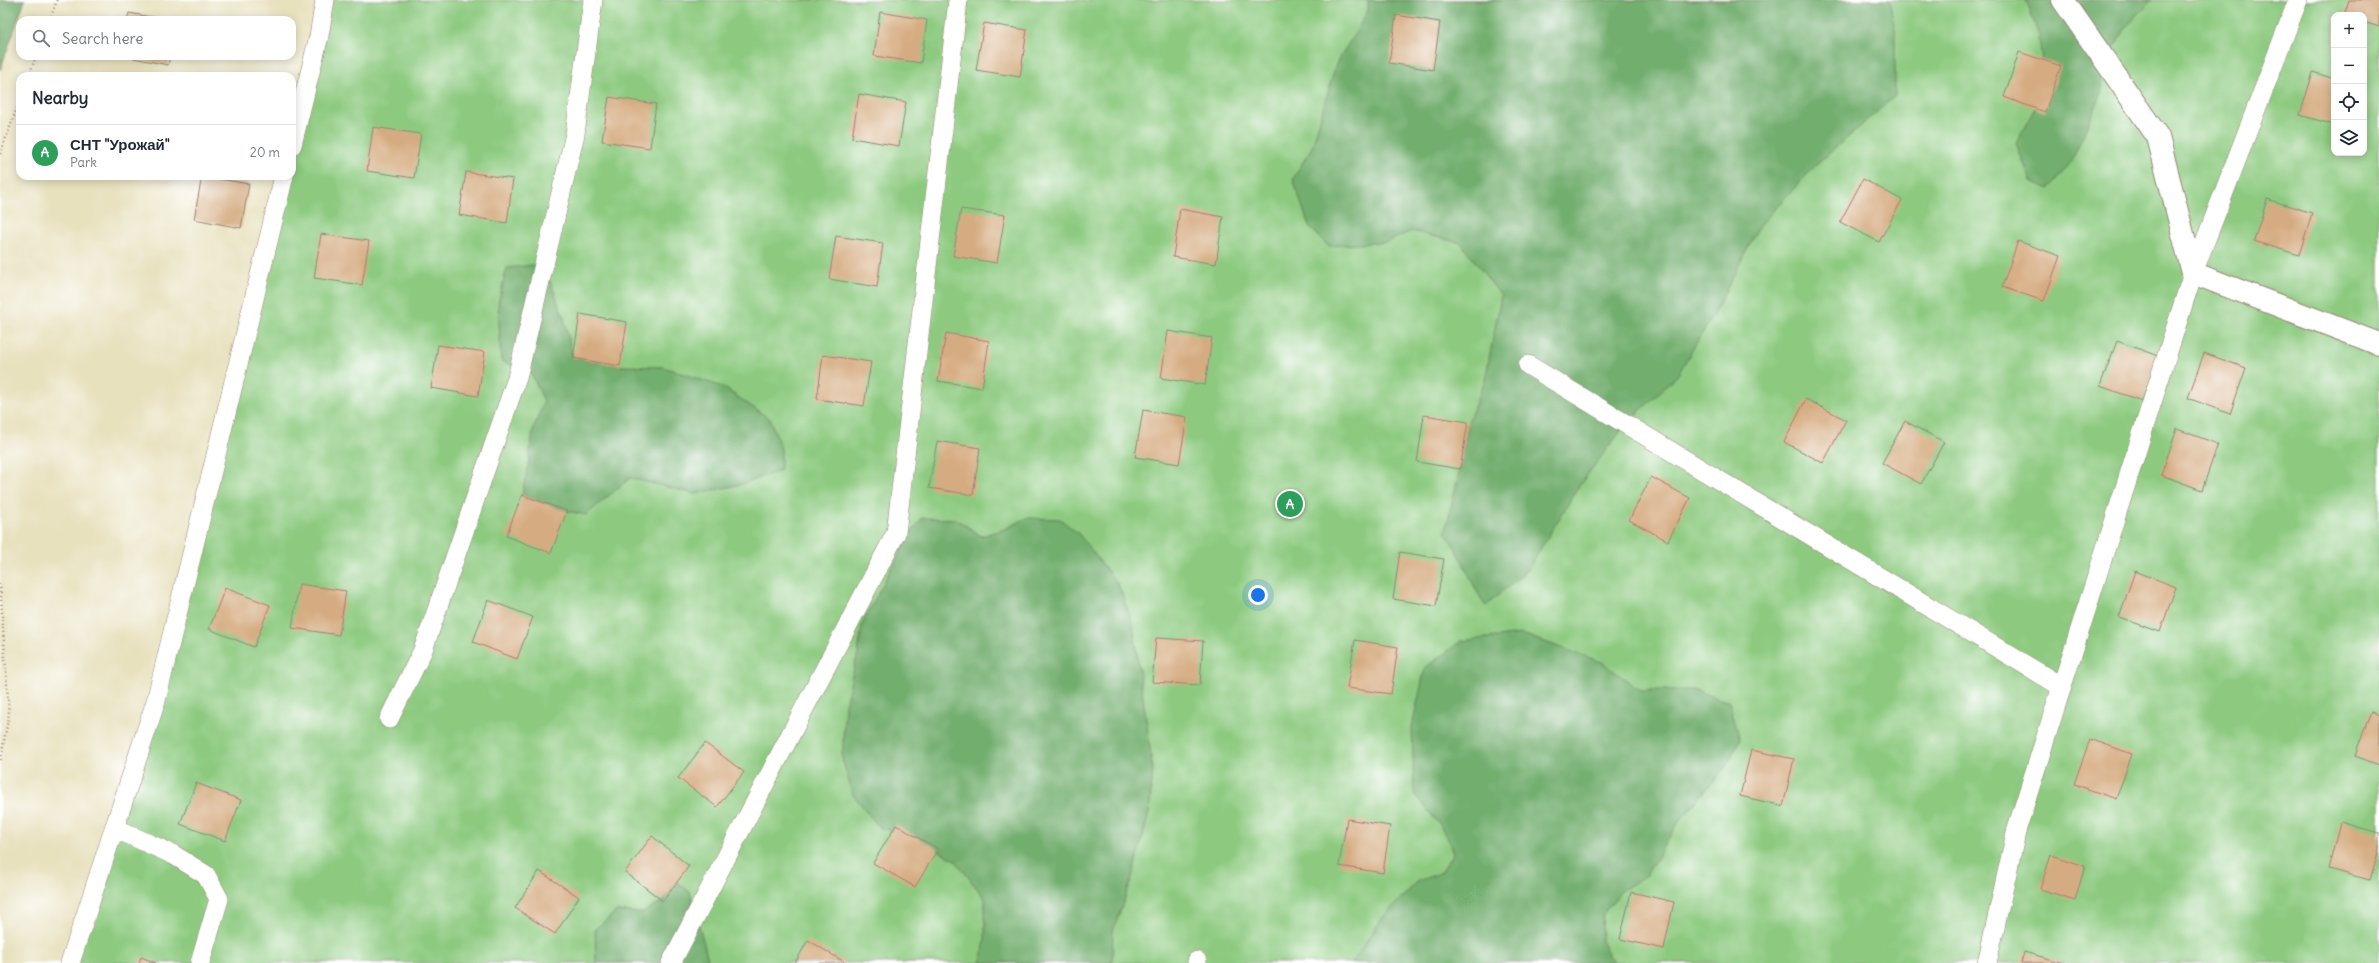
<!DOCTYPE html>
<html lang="en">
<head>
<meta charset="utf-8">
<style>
	:root { --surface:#fff; --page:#f6f6f7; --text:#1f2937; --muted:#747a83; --line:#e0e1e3; --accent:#7c3aed }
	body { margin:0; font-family:Delius,sans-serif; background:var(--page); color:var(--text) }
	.controls { position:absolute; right:12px; top:12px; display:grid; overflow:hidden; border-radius:8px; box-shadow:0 2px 10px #0003 }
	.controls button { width:36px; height:36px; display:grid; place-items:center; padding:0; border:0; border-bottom:1px solid var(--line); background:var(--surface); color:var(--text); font:20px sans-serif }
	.you { position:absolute; left:1258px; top:595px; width:14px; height:14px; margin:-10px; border:3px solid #fff; border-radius:50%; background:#1a73e8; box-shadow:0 0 0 6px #1a73e833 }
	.badge { display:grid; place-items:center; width:26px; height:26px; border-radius:50%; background:var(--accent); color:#fff; font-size:13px; font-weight:700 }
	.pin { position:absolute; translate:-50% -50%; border:2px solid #fff; box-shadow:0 1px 4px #0006 }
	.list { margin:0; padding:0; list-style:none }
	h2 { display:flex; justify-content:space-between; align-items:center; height:52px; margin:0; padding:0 16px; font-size:17px }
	h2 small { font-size:13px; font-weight:400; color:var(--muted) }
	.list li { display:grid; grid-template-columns:26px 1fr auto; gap:12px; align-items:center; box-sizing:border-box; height:56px; padding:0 16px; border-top:1px solid var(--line) }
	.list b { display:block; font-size:15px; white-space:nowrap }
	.list p { margin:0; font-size:13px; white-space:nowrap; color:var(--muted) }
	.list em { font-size:13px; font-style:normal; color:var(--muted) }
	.icon { flex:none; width:22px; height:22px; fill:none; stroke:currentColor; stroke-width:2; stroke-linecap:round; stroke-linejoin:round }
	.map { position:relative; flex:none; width:2379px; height:963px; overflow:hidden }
	.search { position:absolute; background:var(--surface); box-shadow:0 2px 10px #0003; left:16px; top:16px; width:280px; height:44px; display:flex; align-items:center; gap:10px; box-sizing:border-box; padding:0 14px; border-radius:12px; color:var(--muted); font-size:15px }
	.panel { position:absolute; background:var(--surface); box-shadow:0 2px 10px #0003; left:16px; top:72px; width:280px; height:108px; border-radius:12px }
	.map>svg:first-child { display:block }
	.green { fill:#8dca80; stroke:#6c7456; fill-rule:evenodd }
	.forest { fill:#72ae6e; stroke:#5e664c }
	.building { fill:#d5ac81 }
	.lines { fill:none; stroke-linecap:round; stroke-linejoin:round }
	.service-casing { stroke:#998074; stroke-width:20 }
	.minor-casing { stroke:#998074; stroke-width:24 }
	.path { stroke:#998074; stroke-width:2.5; stroke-dasharray:1 3; stroke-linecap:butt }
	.service { stroke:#fff; stroke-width:19 }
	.minor { stroke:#fff; stroke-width:22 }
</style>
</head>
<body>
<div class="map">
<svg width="2379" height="963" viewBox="0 0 2379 963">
	<rect width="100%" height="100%" fill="#fff"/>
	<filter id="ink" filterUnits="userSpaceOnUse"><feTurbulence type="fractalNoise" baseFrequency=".025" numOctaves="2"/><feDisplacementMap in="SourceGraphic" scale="8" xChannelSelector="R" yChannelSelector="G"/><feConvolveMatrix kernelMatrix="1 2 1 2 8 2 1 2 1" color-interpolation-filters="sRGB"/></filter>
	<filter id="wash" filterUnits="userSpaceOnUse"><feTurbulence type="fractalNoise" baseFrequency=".012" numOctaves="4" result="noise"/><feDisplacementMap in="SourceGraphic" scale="16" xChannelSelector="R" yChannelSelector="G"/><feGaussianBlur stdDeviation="0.9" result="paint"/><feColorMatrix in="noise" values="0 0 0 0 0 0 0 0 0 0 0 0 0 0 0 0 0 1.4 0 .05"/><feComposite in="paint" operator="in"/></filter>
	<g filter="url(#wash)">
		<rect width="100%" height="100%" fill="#e8e1be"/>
		<path class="green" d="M318,0H2379V963H67L133,772L292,176V128ZM2334,15H2364V153H2334Z"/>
		<g class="forest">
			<polygon points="0,0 25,0 0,70"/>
			<path d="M1368,0H1889L1895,29V96L1816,165L1759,226L1717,308L1677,376L1626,424L1579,486L1528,569L1486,606C1469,581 1463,556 1445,532L1460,469L1468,422L1485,380L1501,296L1461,243L1412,231L1387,242L1328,246L1309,226L1293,179L1312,147L1336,64L1368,11Z"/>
			<polygon points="2026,0 2152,0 2124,29 2106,63 2101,93 2072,161 2049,189 2031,181 2016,143 2045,89 2039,36"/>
			<polygon points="533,265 550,281 564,318 573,358 620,366 663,367 723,387 770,419 781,448 781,470 743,484 695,494 630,478 586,515 567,511 522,495 528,466 533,430 544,401 531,373 501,361 498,303 507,268"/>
			<polygon points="922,518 956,519 981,536 1005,529 1027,518 1060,519 1078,533 1119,586 1133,625 1153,770 1149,813 1131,881 1113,931 1112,963 981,963 985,940 985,899 955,860 921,841 879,827 853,795 842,759 845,704 858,653 862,624 908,537"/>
			<polygon points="1522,634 1602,662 1640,690 1695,690 1729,702 1740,739 1727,765 1678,823 1646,875 1620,892 1603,914 1601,941 1614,963 1351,963 1384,916 1418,881 1442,872 1453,852 1441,826 1414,794 1412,727 1425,668 1461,641"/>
			<polygon points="677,882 690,892 709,963 596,963 595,929 617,911 642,913 663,901"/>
		</g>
		<g id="blocks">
			<g class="building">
				<polygon points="2349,0 2379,0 2379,27 2364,22 2364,15 2344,15"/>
				<polygon points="880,12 927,20 921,63 874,56"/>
				<polygon points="129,13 162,19 162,20 127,20"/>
				<polygon points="1396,15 1440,22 1433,70 1389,63"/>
				<polygon points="984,23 1027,30 1020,77 976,70"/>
				<polygon points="2019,52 2061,66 2045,112 2004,97"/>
				<polygon points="124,56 170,56 168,65"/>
				<polygon points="2313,72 2334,79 2334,125 2300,115"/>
				<polygon points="859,94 906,102 899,146 852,138"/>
				<polygon points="609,97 656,104 650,148 602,141"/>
				<polygon points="373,127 421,134 414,178 367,171"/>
				<polygon points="466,172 513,179 507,223 459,215"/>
				<polygon points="202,176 249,184 241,228 194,219"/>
				<polygon points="1863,179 1902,200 1879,242 1840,222"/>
				<polygon points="2267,199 2312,213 2299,255 2254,241"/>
				<polygon points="961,209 1005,215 997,263 953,256"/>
				<polygon points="1180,209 1223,217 1216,264 1173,257"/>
				<polygon points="321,234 369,241 362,285 314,278"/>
				<polygon points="836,236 883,243 877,287 829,279"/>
				<polygon points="2018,241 2060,256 2044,301 2002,287"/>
				<polygon points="580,314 627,322 620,366 573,358"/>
				<polygon points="1168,331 1212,338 1205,385 1161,378"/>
				<polygon points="946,333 989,341 982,388 938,381"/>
				<polygon points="2117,341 2158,356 2142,401 2100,386"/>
				<polygon points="438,345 485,352 478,396 431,388"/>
				<polygon points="2204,353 2246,368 2230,414 2188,398"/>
				<polygon points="823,355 871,362 864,406 817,399"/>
				<polygon points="1806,399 1846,420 1823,463 1784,442"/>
				<polygon points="1143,410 1187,417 1179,464 1135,457"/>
				<polygon points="1424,415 1468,422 1460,469 1417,462"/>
				<polygon points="1905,421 1944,442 1921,484 1882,463"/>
				<polygon points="2177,429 2218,444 2202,490 2161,475"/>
				<polygon points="937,441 980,448 973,495 929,488"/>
				<polygon points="1651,477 1690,498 1668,541 1629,520"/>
				<polygon points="522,495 567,511 551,553 506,536"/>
				<polygon points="1400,552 1444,559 1436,606 1393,599"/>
				<polygon points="2135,571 2176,587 2160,632 2119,617"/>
				<polygon points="299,584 346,591 339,635 292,628"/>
				<polygon points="225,588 270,605 254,647 209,629"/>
				<polygon points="488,600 533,617 517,659 473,642"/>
				<polygon points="1156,638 1203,641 1200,685 1152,682"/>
				<polygon points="1355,640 1398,647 1391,694 1347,688"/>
				<polygon points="2371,711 2379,714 2379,765 2355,756"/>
				<polygon points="2090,739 2132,754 2116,799 2074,784"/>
				<polygon points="705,743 744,772 717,807 678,778"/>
				<polygon points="1751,750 1794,759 1783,806 1740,796"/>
				<polygon points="196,783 241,800 225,841 180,824"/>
				<polygon points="1347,819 1390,826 1383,873 1339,866"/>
				<polygon points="2340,822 2379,833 2379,849 2370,880 2328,869"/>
				<polygon points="896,825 938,849 915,887 873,863"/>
				<polygon points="652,836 689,866 663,901 625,872"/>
				<polygon points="2051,855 2085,866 2075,900 2040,889"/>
				<polygon points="539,871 579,897 555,934 515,908"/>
				<polygon points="1631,892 1674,902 1664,949 1620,939"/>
				<polygon points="808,940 846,963 795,963"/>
				<polygon points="2024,952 2064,963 2021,963"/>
				<polygon points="141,957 156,963 139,963"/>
			</g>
		</g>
	</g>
	<g filter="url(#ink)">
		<use href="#blocks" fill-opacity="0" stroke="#998074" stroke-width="1"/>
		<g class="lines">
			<defs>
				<g id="service">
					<polyline points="292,145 319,36 325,0"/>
					<polyline points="1528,365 2062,687"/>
					<polyline points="389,719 423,650 517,378 575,134 593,0"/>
					<polyline points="114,828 174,855 206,875 219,899 200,963"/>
					<polyline points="70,963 156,701 284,176"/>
					<polyline points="671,963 896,533 958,0"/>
					<polyline points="1197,963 1197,961"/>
					<polyline points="1987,963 2017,828 2193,273 2298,0"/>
				</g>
				<polyline id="minor" points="2063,0 2158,137 2193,273 2379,344"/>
			</defs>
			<use href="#service" class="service-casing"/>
			<use href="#minor" class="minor-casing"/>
			<g class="path">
				<polyline points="50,20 57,0"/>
				<polyline points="29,76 36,56"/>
				<polyline points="0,154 20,100"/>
				<polyline points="0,584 9,714 0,763"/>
			</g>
			<use href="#service" class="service"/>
			<use href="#minor" class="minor"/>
		</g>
	</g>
</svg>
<div class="controls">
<button>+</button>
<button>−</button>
<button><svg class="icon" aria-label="locate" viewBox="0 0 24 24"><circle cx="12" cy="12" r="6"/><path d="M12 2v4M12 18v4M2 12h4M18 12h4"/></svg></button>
<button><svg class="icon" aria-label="layers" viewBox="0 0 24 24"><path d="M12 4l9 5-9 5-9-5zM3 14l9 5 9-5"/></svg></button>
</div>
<div class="you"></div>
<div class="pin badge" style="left:1290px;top:504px;background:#2e9e5b">A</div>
<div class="search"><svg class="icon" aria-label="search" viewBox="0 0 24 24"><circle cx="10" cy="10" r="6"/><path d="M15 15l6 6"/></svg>Search here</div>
<section class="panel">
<h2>Nearby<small></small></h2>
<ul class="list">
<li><span class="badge" style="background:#2e9e5b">A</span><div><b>СНТ &quot;Урожай&quot;</b><p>Park</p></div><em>20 m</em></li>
</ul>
</section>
</div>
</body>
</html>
